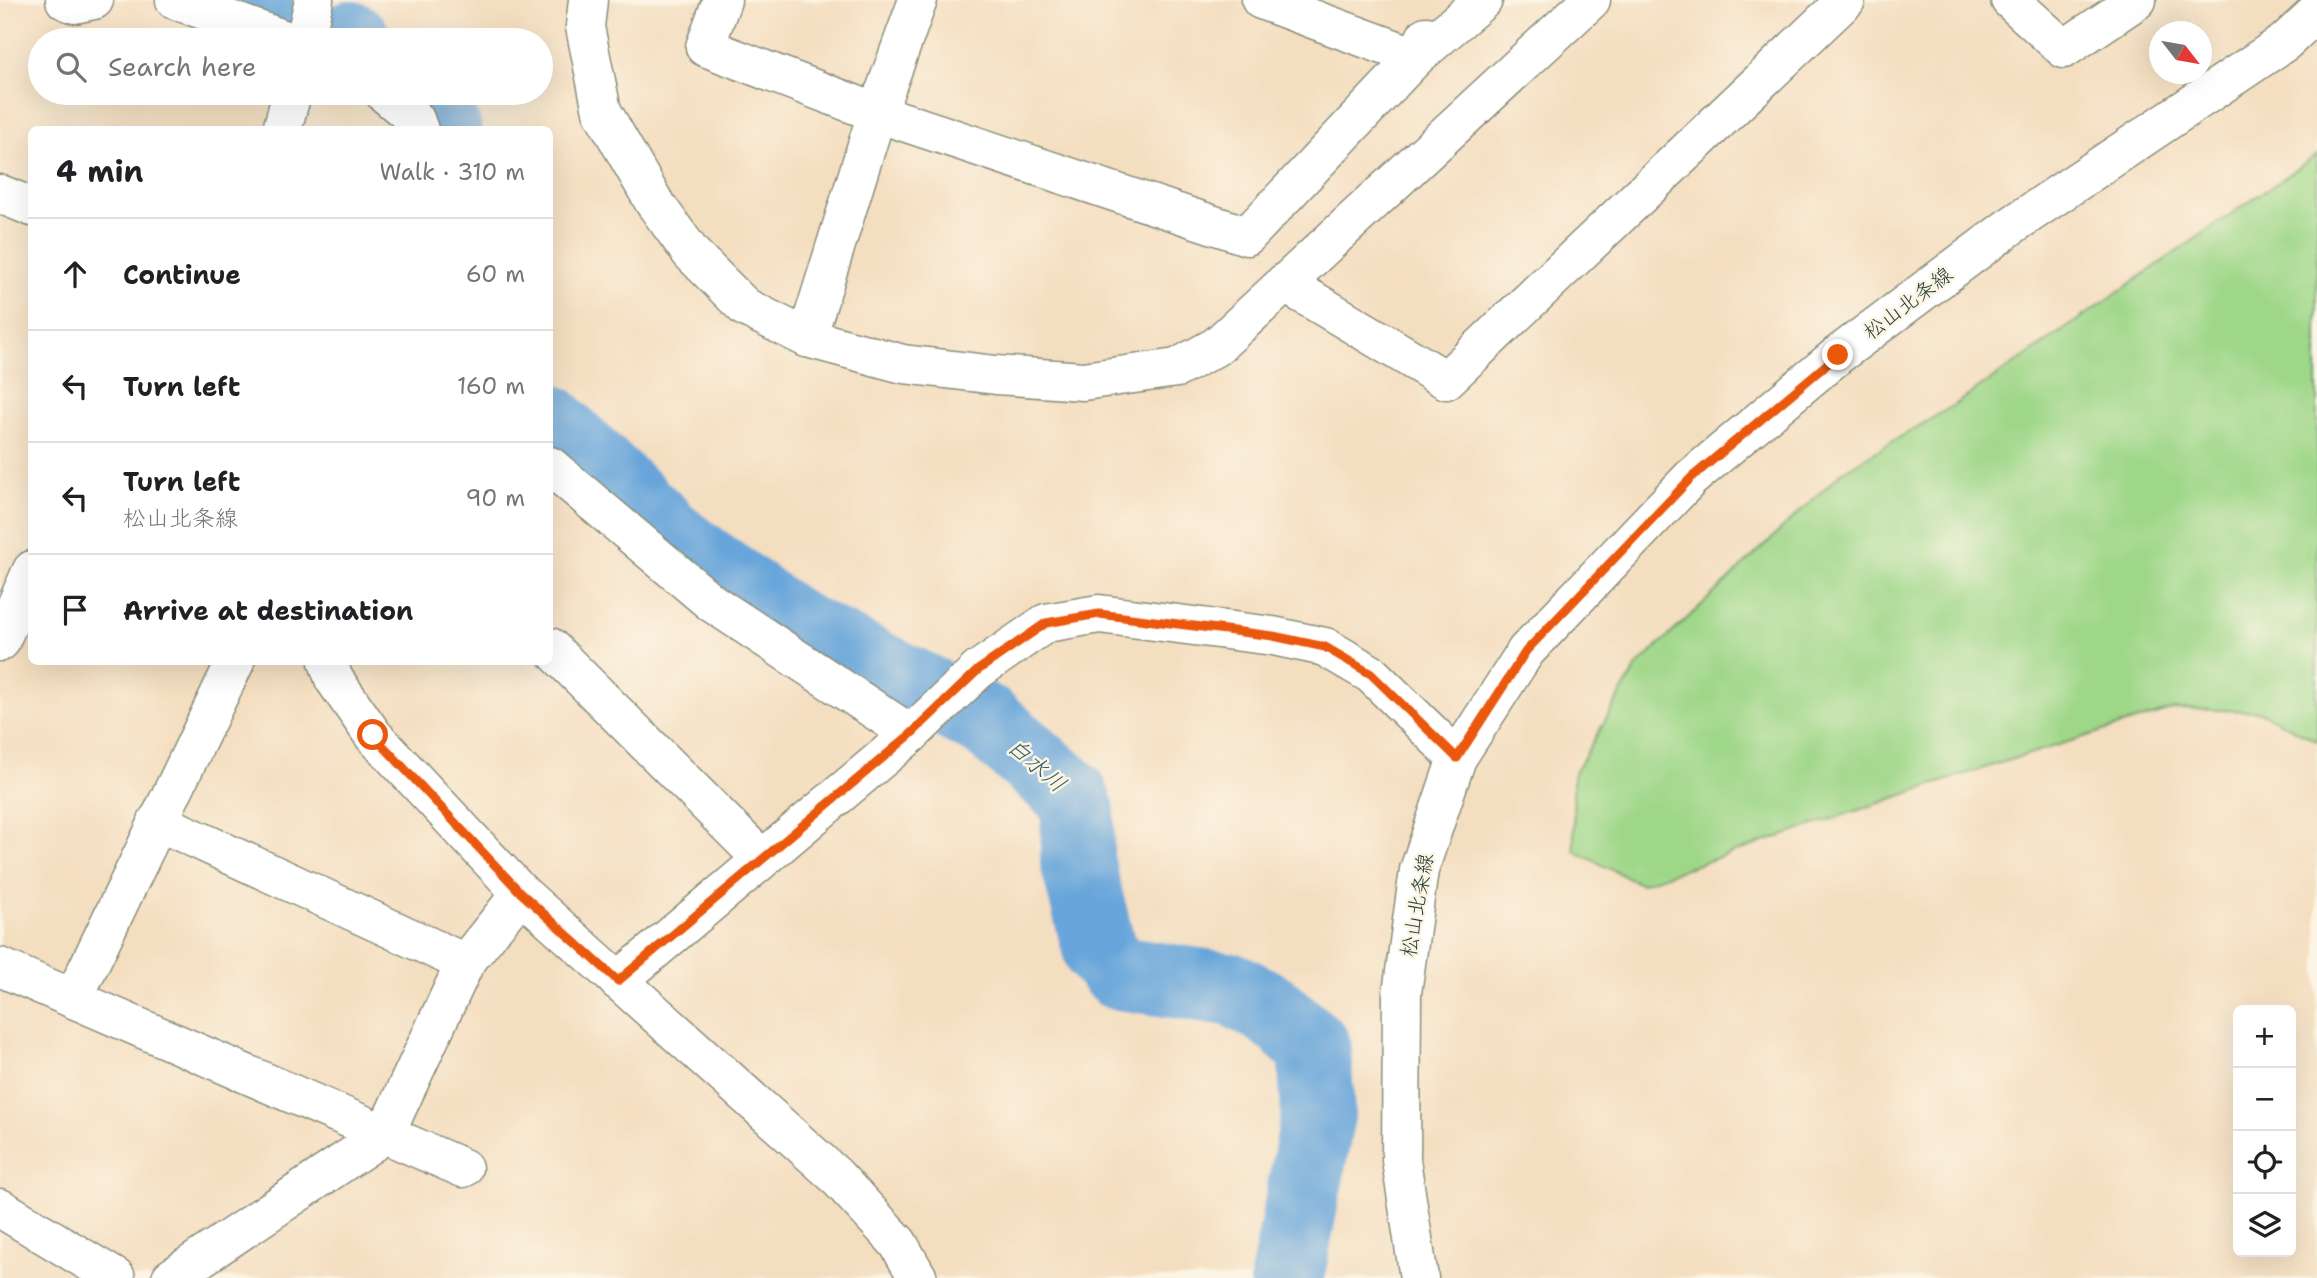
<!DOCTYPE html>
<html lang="en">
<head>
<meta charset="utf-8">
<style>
	:root { --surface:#fff; --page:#f6f6f6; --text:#202124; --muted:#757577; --line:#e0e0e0 }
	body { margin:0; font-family:"Shantell Sans","Klee One",sans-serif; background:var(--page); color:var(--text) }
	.controls { position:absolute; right:21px; bottom:21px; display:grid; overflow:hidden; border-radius:10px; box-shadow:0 7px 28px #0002 }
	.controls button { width:63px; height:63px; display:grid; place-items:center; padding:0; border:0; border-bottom:2px solid var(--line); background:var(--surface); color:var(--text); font:35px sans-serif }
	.compass { position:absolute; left:2149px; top:21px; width:63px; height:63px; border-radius:50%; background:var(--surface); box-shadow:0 7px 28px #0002; rotate:121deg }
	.stop { position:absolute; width:21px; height:21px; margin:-16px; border:5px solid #ea580c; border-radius:50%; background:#fff }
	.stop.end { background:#ea580c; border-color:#fff; box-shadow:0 2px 7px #0008 }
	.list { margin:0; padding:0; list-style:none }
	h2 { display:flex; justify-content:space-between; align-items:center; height:91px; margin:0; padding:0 28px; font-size:30px }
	h2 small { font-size:23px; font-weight:400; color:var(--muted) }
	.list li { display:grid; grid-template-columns:46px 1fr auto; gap:21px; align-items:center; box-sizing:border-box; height:112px; padding:0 28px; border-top:2px solid var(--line) }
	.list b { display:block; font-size:26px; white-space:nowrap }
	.list p { margin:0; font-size:23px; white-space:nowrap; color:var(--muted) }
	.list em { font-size:23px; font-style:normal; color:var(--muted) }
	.icon { flex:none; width:38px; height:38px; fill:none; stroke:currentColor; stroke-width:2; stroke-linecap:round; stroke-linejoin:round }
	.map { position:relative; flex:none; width:2317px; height:1278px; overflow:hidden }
	.search { position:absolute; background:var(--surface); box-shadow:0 7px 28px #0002; left:28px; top:28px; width:525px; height:77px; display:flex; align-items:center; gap:18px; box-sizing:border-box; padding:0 24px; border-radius:38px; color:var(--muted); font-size:26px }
	.panel { position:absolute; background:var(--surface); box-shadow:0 7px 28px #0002; left:28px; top:126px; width:525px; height:539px; border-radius:10px }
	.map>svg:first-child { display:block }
	.green { fill:#9fd789; stroke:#5f8a5e; stroke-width:2 }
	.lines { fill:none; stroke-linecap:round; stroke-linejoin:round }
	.river { stroke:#68a5da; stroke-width:74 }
	.minor-casing { stroke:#8a8e7a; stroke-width:41 }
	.primary-casing { stroke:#8a8e7a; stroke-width:41 }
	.minor { stroke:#fff; stroke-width:38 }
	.primary { stroke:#fff; stroke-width:38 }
	.route { stroke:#ea580c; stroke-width:9 }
	.labels { text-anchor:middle; stroke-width:5; stroke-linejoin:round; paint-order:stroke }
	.street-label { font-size:21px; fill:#1f3d34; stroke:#fcf5e5 }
	.water-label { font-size:23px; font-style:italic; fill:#355c66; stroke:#fcf5e5 }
</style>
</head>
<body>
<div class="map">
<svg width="2317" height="1278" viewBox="0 0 2317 1278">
	<rect width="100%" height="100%" fill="#fcf5e5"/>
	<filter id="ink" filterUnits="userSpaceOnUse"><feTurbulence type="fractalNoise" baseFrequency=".0143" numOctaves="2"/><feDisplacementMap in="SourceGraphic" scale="14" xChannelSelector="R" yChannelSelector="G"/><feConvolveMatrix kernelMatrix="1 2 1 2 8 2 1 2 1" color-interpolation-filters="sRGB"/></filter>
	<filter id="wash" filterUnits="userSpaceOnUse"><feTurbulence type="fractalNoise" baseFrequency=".00686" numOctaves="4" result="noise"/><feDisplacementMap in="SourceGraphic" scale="28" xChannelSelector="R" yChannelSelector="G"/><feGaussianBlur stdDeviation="1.57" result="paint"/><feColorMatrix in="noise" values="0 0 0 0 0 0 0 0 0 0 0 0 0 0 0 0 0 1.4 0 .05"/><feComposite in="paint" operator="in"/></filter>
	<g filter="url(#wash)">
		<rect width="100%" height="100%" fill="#f4dec0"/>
		<polygon class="green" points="2317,155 2317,741 2258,711 2174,709 1965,774 1640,884 1574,851 1573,776 1637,666 1843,471 1956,404"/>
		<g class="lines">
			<g class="river">
				<polyline points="267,0 286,8"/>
				<polyline points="351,38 354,40"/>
				<polyline points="422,93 445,130"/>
				<polyline points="550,421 677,542 796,627 986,721 1071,794 1078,812 1077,861 1100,952 1118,973 1234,990 1270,1009 1314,1047 1318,1115 1287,1278"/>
			</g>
		</g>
	</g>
	<g filter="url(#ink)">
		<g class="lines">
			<defs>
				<g id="minor">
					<polyline points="65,0 75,4 94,0"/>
					<polyline points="175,0 286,40"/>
					<polyline points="588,0 585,27 602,111 654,202 691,253 745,307 807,338 903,364 996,375 1083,381 1177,368 1217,346 1591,0"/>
					<polyline points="722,0 705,47 877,113 1247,236 1416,57 1483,0"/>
					<polyline points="1261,0 1416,57 1426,36"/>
					<polyline points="2010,0 2064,49 2137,0"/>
					<polyline points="305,40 314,0"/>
					<polyline points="384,93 415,119 419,130"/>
					<polyline points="282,130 292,93"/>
					<polyline points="0,194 32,207"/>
					<polyline points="1284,283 1446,380 1846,0"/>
					<polyline points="807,338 877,113 918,0"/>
					<polyline points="550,466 712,603 911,734"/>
					<polyline points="0,642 32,570"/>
					<polyline points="550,647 762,859"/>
					<polyline points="328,662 334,679 373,735 521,893 835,1175 898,1243 918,1278"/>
					<polyline points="157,821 465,963"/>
					<polyline points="0,967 463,1168"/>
					<polyline points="618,981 911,734 978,670 1046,623 1099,614 1273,636 1325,647 1371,674 1457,758"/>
					<polyline points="73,999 235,662"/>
					<polyline points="0,1208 116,1278"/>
					<polyline points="171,1278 385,1134 465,963 521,893"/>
				</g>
				<polyline id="primary" points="1419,1278 1401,1160 1402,993 1419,870 1457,758 1526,651 1691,478 1838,355 2008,228 2285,42 2317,12"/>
			</defs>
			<use href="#minor" class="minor-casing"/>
			<use href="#primary" class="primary-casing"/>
			<use href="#minor" class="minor"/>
			<use href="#primary" class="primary"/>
		</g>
	</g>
	<g class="lines" filter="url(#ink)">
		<polyline class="route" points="373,735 521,893 618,981 911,734 978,670 1046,623 1099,614 1273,636 1325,647 1371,674 1457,758 1526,651 1691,478 1838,355"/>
	</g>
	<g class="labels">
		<g class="street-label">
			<text transform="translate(1908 303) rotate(-37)" y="7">松山北条線</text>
			<text transform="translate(1417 905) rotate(-80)" y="7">松山北条線</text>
		</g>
		<g class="water-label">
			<text transform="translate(1037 765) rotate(41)" y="8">白水川</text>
		</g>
	</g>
</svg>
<div class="controls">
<button>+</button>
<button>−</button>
<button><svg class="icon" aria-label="locate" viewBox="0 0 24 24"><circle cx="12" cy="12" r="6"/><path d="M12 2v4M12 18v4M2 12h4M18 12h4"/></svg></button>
<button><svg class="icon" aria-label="layers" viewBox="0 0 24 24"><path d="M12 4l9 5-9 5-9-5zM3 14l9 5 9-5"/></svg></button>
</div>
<svg class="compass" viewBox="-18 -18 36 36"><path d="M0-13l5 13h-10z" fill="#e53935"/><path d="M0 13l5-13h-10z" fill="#757577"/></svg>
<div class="stop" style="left:373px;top:735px"></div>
<div class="stop end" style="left:1838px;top:355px"></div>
<div class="search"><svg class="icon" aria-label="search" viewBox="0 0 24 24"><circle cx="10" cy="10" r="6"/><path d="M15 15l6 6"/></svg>Search here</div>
<section class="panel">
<h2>4 min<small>Walk · 310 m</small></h2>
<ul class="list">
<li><svg class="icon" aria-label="ahead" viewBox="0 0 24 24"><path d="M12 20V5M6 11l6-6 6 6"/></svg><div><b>Continue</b></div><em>60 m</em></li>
<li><svg class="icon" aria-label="left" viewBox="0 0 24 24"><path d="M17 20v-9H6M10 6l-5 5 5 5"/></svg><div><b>Turn left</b></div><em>160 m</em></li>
<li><svg class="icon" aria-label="left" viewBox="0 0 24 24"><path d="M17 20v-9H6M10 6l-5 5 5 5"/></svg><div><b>Turn left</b><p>松山北条線</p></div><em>90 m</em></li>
<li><svg class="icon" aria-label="arrive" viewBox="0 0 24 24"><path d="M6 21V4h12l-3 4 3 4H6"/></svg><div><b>Arrive at destination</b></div></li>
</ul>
</section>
</div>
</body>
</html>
